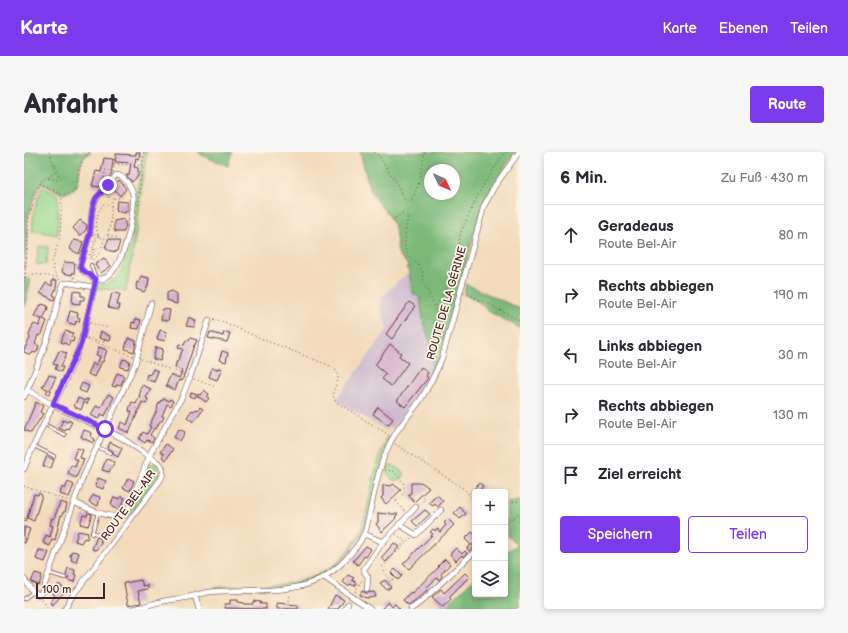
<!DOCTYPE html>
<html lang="de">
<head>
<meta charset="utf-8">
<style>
	:root { --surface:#fff; --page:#f7f7f7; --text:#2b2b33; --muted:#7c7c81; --line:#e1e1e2; --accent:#7c3aed }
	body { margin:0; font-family:"Balsamiq Sans",sans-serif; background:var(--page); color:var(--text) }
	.controls { position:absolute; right:12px; bottom:12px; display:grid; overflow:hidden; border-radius:4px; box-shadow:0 2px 6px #0003 }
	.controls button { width:36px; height:36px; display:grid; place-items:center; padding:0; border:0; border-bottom:1px solid var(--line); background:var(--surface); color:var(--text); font:20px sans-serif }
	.compass { position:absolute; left:400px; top:12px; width:36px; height:36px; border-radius:50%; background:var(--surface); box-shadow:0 2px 6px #0003; rotate:134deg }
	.scale { position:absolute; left:12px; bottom:10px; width:69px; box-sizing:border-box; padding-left:4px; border:2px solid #4a1f2b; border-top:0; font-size:11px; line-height:14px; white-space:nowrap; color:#4a1f2b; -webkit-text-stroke:3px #fcf5e5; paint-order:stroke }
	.stop { position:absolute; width:12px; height:12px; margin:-9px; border:3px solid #7c3aed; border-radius:50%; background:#fff }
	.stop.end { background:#7c3aed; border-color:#fff; box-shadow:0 1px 4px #0008 }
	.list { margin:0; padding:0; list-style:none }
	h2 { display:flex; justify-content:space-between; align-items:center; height:52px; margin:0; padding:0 16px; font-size:17px }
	h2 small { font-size:13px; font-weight:400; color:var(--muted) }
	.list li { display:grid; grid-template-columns:26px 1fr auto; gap:12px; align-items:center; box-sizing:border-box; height:60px; padding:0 16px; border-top:1px solid var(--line) }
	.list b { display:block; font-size:15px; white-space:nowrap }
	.list p { margin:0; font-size:13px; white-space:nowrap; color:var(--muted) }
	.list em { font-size:13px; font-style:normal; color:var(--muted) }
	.actions { display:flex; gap:8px; padding:12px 16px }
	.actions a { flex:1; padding:9px 0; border:1px solid var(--accent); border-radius:4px; text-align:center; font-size:14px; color:var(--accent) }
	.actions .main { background:var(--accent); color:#fff }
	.icon { flex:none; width:22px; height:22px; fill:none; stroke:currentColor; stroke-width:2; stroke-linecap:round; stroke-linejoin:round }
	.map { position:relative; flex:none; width:496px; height:457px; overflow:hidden; border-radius:4px }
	header { display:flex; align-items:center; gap:24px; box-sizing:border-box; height:56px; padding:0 20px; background:var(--accent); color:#fff }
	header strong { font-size:19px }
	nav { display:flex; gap:22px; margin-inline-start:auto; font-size:14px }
	.intro { display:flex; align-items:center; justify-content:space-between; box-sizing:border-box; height:96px; padding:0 24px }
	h1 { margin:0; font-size:28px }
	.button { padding:10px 18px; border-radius:4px; background:var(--accent); color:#fff; font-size:14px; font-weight:700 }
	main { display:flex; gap:24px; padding:0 24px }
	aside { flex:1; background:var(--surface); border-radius:4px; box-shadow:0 2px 6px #0003 }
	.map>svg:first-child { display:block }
	.industrial { fill:#cebed0 }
	.green { fill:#9bd98e; stroke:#727c5c }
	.forest { fill:#7cb979; stroke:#636c52; fill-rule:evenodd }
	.building { fill:#d3abcc }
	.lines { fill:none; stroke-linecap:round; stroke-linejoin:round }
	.service-casing { stroke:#633b41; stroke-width:4 }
	.minor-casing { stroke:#633b41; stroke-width:6 }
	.path { stroke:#633b41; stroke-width:1; stroke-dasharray:1 3; stroke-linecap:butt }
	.service { stroke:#fff; stroke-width:2.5 }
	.minor { stroke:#fff; stroke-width:5 }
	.route { stroke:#7c3aed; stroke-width:5 }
	.labels { text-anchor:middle; stroke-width:3.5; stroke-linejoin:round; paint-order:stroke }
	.street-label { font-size:11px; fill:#4a1f2b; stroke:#fcf5e5 }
</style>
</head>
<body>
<header>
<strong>Karte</strong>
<nav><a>Karte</a><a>Ebenen</a><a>Teilen</a></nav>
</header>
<div class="intro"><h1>Anfahrt</h1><a class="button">Route</a></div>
<main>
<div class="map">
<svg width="496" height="457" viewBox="0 0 496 457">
	<rect width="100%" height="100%" fill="#fcf5e5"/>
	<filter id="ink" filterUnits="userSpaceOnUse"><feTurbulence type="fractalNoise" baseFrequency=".025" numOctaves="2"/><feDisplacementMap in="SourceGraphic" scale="8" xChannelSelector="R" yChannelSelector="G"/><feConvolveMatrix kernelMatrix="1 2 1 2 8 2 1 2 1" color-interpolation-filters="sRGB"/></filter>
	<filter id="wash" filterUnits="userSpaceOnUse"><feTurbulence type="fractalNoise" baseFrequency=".012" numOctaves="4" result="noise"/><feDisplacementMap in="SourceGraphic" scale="16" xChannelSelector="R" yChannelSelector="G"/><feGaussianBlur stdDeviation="0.9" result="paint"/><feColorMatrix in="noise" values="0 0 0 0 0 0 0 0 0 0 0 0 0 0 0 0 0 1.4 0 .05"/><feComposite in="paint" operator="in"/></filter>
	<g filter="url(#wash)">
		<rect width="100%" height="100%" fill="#f3dbbc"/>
		<polygon class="industrial" points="384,121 389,141 396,146 399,168 410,202 406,230 370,276 366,275 363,279 312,248 364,177 356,155 359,144 372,131"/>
		<g class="green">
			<polygon points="119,0 123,0 117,36 117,42 111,89 102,139 72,136 73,130 80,131 82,133 95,124 108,91 109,82 106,82 111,41 113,39"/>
			<polygon points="18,35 34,43 34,83 8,79 10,58"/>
			<polygon points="15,94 24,95 22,113 12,112"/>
			<path d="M364,284L366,286L339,380L323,403L309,416L290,428L278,432L257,436L189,437L191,435C237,433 296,439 326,396C331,390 336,383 338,375C344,358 346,339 351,321C354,308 359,296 364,284Z"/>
			<polygon points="126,312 132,313 135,316 135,322 103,365 101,364 124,313"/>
			<polygon points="369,313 380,321 379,326 375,328 369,328 363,321 365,314"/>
		</g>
		<g class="forest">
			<path d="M0,0H67C65,2 61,4 60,6C49,20 64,37 38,42L19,32L15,33L13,37L3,68V87L0,117Z"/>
			<polygon points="174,0 208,0 204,14 177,3"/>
			<path d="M336,0H492L467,35L458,54L416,206L406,230L410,202L399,168L396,146L389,141L383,112L374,101L371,76L365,64L352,48L345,35ZM406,18H430V42H406Z"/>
			<polygon points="0,125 7,128 0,156"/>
			<polygon points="442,132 496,157 496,176 464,159 456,151 440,142"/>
			<polygon points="496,349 496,457 419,457 451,426 451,442 481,442 481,401 493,393 484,384 483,366 483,351"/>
		</g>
		<g id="blocks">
			<g class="building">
				<polygon points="112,0 116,0 115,7 112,6 110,15 114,16 114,24 108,30 102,23 105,23 107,11 91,10 92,2 112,3"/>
				<polygon points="80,6 89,7 87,23 83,27 79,27 77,35 68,34 72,19 77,20"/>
				<polygon points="95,28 102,37 96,44 88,35"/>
				<polygon points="93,49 104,50 104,59 102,59 101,61 92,59 93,57 92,57"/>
				<polygon points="100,67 102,75 100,77 100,80 91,80 90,78 90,69"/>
				<polygon points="56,68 63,73 62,78 56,84 49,76"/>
				<polygon points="85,87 96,90 93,99 91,99 90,101 82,97 82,95 81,95"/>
				<polygon points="50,88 59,90 55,102 47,98 46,96"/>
				<polygon points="80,106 87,114 77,121 71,113 73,111"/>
				<polygon points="40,110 51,111 50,121 48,121 48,123 39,121 38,119"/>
				<polygon points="117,124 125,126 124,134 120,140 112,137 113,135 112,134 113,130 115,131"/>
				<polygon points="28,128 33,128 32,136 29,143 31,144 30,148 16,141 22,131 28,134"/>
				<polygon points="49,139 57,140 57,144 60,144 60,148 56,148 56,152 48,151"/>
				<polygon points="148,139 153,142 153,152 149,151 149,150 143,148 143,141"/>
				<polygon points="88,141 96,142 93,153 96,153 95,158 84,156"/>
				<polygon points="385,150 391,154 368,187 362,182"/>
				<polygon points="18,152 24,154 23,157 24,157 19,167 23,169 18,182 16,184 14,183 11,192 15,194 13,200 11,201 9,200 7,203 0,200 0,198 6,186 5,183 7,177 10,172 15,174 18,167 10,164 16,153 17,154"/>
				<polygon points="139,157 146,158 144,169 137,168"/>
				<polygon points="46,159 54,161 53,165 56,166 55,170 52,169 51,173 43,170"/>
				<polygon points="165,165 170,167 170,168 172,169 170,175 162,174"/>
				<polygon points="111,167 117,168 115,177 107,176 108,170 111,171"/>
				<polygon points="136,178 143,180 141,189 133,187"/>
				<polygon points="41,179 49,181 47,185 50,186 49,190 46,189 45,193 37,190"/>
				<polygon points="77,179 87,185 86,189 75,186"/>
				<polygon points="186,180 199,184 200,180 206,181 203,190 184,186"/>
				<polygon points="104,186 112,189 110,200 101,197"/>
				<polygon points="166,186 173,188 171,193 170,193 158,229 155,228 151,238 142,234 147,222 155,226 158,219 151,215 153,209 154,209 159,197 154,196 155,192 160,193 162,188 165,189"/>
				<polygon points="366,192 377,201 375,204 384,211 367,234 358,227 362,222 351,213"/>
				<polygon points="75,195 83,198 79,210 78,209 71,225 64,222 69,211 73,213 76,204 72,203"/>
				<polygon points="132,195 139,197 136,209 129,207"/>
				<polygon points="35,199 43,201 37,214 39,215 37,220 31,217 33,213 29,212"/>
				<polygon points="198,199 204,201 202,210 195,208"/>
				<polygon points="99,207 106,209 104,217 96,215"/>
				<polygon points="397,215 404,221 402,224 404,226 381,255 373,249"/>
				<polygon points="188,216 193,218 194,216 198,217 193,228 185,225"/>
				<polygon points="129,217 134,219 130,230 122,227 123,222 125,223 127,221"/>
				<polygon points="93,221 100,224 97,233 93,232 92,235 88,234"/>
				<polygon points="25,223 32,225 26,238 27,239 25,243 22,241 24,237 18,235"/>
				<polygon points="58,231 65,234 62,241 55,238"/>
				<polygon points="118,233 127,237 122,246 124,247 122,252 118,250 105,281 95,276 98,270 103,273 108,260 105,259 106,254 108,250 112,252 116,244 115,244 117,239 115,238"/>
				<polygon points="180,238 185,242 183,245 185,246 182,250 172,243 171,246 166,244 167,240 176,243"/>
				<polygon points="84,242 90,245 82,262 81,264 77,262 74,267 67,263 72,254 77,256"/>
				<polygon points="54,246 61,249 62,247 65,248 63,252 60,250 57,258 50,254"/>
				<polygon points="140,246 145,249 146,247 149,249 147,254 143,252 138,264 140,265 138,269 136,269 132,277 130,276 126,283 130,286 128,290 123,288 121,291 115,287 119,280 123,282 127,275 125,274 134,256 133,255 137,248 138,249"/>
				<polygon points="12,250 19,254 16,260 19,262 7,281 0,278"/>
				<polygon points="176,255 179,257 169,270 163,265 168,258 170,259 172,257 174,258"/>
				<polygon points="354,255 369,267 364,273 349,262"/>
				<polygon points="39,268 43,270 44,268 48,270 44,277 43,276 41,279 35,276"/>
				<polygon points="155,277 161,280 156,289 150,285"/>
				<polygon points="60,278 68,281 67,285 71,287 69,291 57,285"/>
				<polygon points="86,290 98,296 94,305 89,302 89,299 84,296"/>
				<polygon points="142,292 149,297 142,308 138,305 140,302 136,300"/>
				<polygon points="53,296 59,298 56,306 60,307 52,326 44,322 47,313 51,315 54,308 49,306"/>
				<polygon points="23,304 30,308 27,316 19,314"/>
				<polygon points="82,307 91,310 85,320 78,318"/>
				<polygon points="74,326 82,329 79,337 71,334"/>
				<polygon points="104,326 110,329 106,339 99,336"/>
				<polygon points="44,330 50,333 45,345 36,342 38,335 41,337"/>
				<polygon points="397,330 405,336 390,350 384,343 387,341 387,331 396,331"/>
				<polygon points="455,331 459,334 456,338 459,340 447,340"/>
				<polygon points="369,332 377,338 362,352 357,346 359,344 359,333 367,334"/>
				<polygon points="15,341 18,343 10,369 3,366 10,342 14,343"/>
				<polygon points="69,343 76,345 74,354 65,350"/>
				<polygon points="413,343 419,349 414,355 411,352 409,354 405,351"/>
				<polygon points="97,344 101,346 95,358 88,355 88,353 87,352 90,345 96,347"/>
				<polygon points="36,350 43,352 41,360 39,360 38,364 37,363 31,388 28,387 26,394 19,391 22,383 26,385 29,374 26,373 28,366 30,367"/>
				<polygon points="436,355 442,362 436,367 430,361"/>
				<polygon points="401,358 406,362 393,374 388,369"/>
				<polygon points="365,360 366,362 374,362 371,365 372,366 358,380 352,372 354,370 354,361 363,362"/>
				<polygon points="64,361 68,362 64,374 56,372 59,363 63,364"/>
				<polygon points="424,367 430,373 385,417 379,412 409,382 406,380 409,377 411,379 413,376 416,380 422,373 420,371"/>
				<polygon points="0,375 6,377 1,391 0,391"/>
				<polygon points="54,379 64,381 63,387 60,386 57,391 51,389"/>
				<polygon points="448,380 451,383 451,390 448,393 450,395 445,399 443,396 447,393 441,387"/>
				<polygon points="73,385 77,387 76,390 78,390 72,398 68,397"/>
				<polygon points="370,391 375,395 362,410 357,406"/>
				<polygon points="342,394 347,397 342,405 340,404 334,413 329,409"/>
				<polygon points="432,396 438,402 441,399 443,401 439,405 438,403 432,409 426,402"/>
				<polygon points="15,398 25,400 21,410 12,407"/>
				<polygon points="49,399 55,401 52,410 47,408 48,404 46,404 47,400"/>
				<polygon points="421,407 426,412 417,422 418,424 415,428 413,426 403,435 404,435 403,438 393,447 384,453 379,448 387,440 388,441 415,415 414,414"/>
				<polygon points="44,416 51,418 50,422 52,423 50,430 43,428 45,425 42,423"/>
				<polygon points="371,417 378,424 374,428 367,421"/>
				<polygon points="11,421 18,423 15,433 7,430"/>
				<polygon points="441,421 445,425 425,445 427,447 419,455 408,445 417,437 420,441"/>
				<polygon points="324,423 330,426 328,428 333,431 331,434 326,432 324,434 319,430"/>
				<polygon points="117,428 119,434 124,433 124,437 114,439 117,451 104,453 100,431"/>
				<polygon points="361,428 367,435 363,438 356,431"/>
				<polygon points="35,432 42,438 29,453 26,451 31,444 29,442 33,438 31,436"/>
				<polygon points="338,439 342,441 350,440 352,445 344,446 339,445 336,443"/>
				<polygon points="311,443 320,448 314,457 304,457"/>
				<polygon points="206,448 214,448 214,450 220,451 220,452 229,452 229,449 237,450 236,452 242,452 242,457 201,456 201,452 206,452"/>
				<polygon points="364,450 368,455 371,452 376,457 357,457"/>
				<polygon points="253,451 274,453 274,457 253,457"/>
			</g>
		</g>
	</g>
	<g filter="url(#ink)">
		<use href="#blocks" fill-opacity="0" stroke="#633b41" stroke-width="1"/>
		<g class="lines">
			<defs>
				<g id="service">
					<polyline points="67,113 71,124"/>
					<polyline points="20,272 41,283"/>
					<polyline points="10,294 30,304 30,305"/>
					<polyline points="73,295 87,301"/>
					<polyline points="0,368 1,368"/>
					<polyline points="68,380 78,384 82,382"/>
					<polyline points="68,382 74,361"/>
					<polyline points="25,421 41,426"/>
					<polyline points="0,447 9,440"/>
				</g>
				<g id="minor">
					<path d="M92,23C100,23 108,36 109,43C112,61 96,144 66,124C62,122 57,119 56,114L66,81L68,59L70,51L72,47Z"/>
					<path d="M3,238L29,253L98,286L136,312C140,317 140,321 137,327L47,446L41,457"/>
					<path d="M0,245C11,220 21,196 29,170C33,157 34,143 40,131H46L70,135"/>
					<path d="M0,317C14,278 37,242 52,204C62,179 66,153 72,127"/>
					<path d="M50,350C60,355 84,366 95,364C99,363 102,360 104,357L127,300L158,245L166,225L185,168"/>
					<polyline points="375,372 392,383 417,358"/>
					<polyline points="340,382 359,390"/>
					<polyline points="300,425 346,457"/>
					<polyline points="0,427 9,440 15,443 18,440 59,325 111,212 127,151"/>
					<polyline points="343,437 344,425 340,419 340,417 359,390 392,355"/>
					<polyline points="171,444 175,457"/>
					<path d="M110,457C119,455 127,452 136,450C147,447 158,447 169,444C175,443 180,440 186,440C234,435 280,448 318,411C326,403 336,391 340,382C343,376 343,370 345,364C350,343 353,320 362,300C371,277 384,266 397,247C405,234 412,220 418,206L460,54L470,35L495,0"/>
					<polyline points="321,457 324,452"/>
					<polyline points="387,457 399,448 451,399"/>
				</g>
			</defs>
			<use href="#service" class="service-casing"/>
			<use href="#minor" class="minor-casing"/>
			<g class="path">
				<polyline points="25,0 36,27 34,28 22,26 16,30 16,33 21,34 38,43 48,40 51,38 58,9 60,6 66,0"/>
				<polyline points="350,0 355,4 372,30 385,58 381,82 381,95 383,101 395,114 398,119 400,131 411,155 418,189"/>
				<polyline points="0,3 2,0"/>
				<polyline points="90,12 90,7"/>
				<polyline points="89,20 90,12 112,14 118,13"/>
				<polyline points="24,26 32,19"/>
				<polyline points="80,30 81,18 88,19"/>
				<polyline points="90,46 97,46 103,39"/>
				<polyline points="114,53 120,0"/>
				<path d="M383,53C397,39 396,18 401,0"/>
				<polyline points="368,68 384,57"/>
				<path d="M70,82L74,83L80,87L84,84C90,85 93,86 98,91"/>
				<polyline points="84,83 87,68 87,54"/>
				<path d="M74,84L65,104L67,108C76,105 78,95 80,87"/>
				<path d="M69,89L74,83C71,73 72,59 80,52L87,54L89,46L84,45L83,41"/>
				<polyline points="69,97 70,99 67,104 69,105 74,96 72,96 70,99"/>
				<polyline points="1,121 32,125"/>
				<polyline points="50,126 52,119"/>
				<polyline points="36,128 33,125 30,119 28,110 36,86 38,43"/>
				<polyline points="0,130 4,87 4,69 15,34"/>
				<polyline points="440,141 459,149 496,169"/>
				<polyline points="412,154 430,122 435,110 436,83 439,75 458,35 481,0"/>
				<path d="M190,167L200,170L238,187L309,215C323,231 302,235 312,250L365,283"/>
				<polyline points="66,171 84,176 84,174"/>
				<polyline points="63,186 80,190"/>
				<polyline points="63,187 109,204"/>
				<polyline points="117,207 161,223"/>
				<polyline points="170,227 192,235"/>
				<polyline points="371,292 439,336 451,349"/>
				<polyline points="361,318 369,319 380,331 380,341 372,349"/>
				<polyline points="0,334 45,349"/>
				<polyline points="369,346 381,359"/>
				<polyline points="481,350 496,349"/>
				<polyline points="396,352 401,347 397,343"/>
				<polyline points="481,372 496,360"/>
				<polyline points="372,382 381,389 376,395"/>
				<polyline points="358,415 387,386"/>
				<polyline points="361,419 360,420 370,431"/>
				<polyline points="365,430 370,426"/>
				<polyline points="331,440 339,426"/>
				<polyline points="18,448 25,457"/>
				<polyline points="264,457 266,442"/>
			</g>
			<use href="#service" class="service"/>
			<use href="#minor" class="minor"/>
		</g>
	</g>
	<g class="lines" filter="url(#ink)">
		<polyline class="route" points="81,277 29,252 57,192 72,127 58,118 56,114 66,81 68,59 70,51 72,46 84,33"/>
	</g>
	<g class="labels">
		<g class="street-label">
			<text transform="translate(422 151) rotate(-74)" y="4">ROUTE DE LA GÉRINE</text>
			<text transform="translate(104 353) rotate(-54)" y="4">ROUTE BEL-AIR</text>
		</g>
	</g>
</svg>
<div class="controls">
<button>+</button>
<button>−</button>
<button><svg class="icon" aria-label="layers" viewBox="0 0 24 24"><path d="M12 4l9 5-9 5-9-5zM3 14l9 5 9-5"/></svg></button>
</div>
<svg class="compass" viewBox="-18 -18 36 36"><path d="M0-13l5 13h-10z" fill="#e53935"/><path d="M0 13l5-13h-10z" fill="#7c7c81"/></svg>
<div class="scale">100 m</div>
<div class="stop" style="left:81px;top:277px"></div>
<div class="stop end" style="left:84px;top:33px"></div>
</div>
<aside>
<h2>6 Min.<small>Zu Fuß · 430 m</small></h2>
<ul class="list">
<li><svg class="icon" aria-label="ahead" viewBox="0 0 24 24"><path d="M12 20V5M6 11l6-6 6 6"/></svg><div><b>Geradeaus</b><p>Route Bel-Air</p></div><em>80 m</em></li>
<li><svg class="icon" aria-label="right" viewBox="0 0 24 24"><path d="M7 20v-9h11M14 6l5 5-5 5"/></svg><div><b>Rechts abbiegen</b><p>Route Bel-Air</p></div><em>190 m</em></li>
<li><svg class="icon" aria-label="left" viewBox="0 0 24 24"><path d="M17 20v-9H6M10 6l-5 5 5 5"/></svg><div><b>Links abbiegen</b><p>Route Bel-Air</p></div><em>30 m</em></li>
<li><svg class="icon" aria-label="right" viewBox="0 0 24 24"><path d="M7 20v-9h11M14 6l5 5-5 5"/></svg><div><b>Rechts abbiegen</b><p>Route Bel-Air</p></div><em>130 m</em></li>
<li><svg class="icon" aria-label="arrive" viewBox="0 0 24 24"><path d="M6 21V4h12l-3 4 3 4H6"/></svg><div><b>Ziel erreicht</b></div></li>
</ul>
<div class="actions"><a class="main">Speichern</a><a>Teilen</a></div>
</aside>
</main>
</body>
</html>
